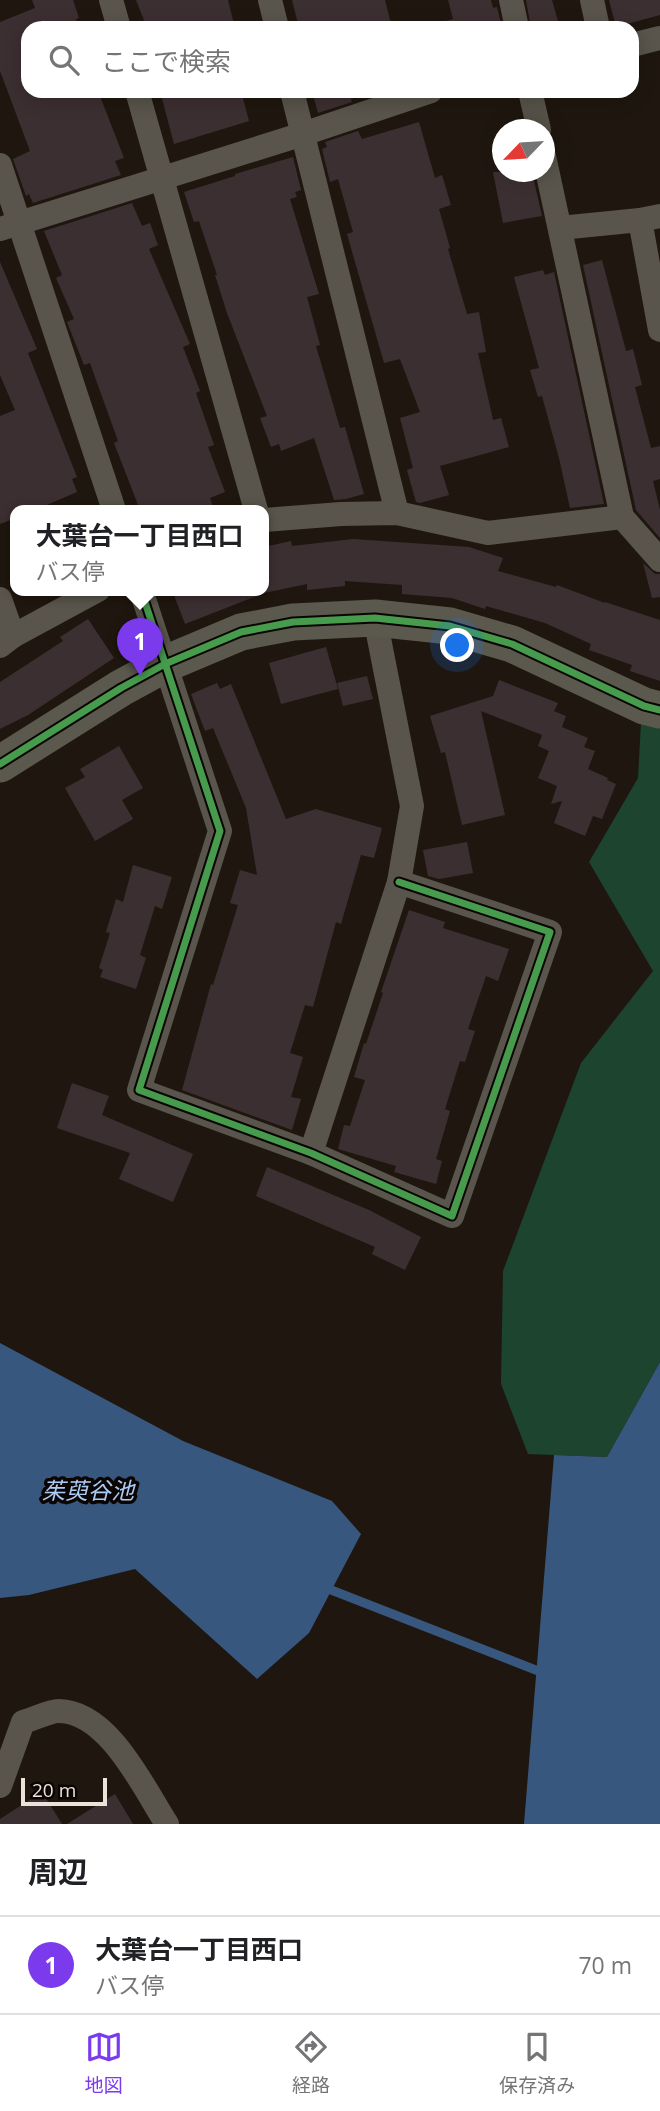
<!DOCTYPE html>
<html lang="ja">
<head>
<meta charset="utf-8">
<style>
	:root { --surface:#fff; --page:#f2f2f2; --text:#202124; --muted:#757577; --line:#e0e0e0; --accent:#7c3aed }
	body { margin:0; font-family:"Open Sans","Noto Sans JP",sans-serif; background:var(--page); color:var(--text) }
	.compass { position:absolute; left:492px; top:119px; width:63px; height:63px; border-radius:50%; background:var(--surface); box-shadow:0 4px 18px #0003; rotate:245deg }
	.scale { position:absolute; left:21px; bottom:18px; width:86px; box-sizing:border-box; padding-left:7px; border:4px solid #ede2d8; border-top:0; font-size:19px; line-height:24px; white-space:nowrap; color:#ede2d8; -webkit-text-stroke:5px #0a0502; paint-order:stroke }
	.you { position:absolute; left:458px; top:646px; width:24px; height:24px; margin:-18px; border:5px solid #fff; border-radius:50%; background:#1a73e8; box-shadow:0 0 0 10px #1a73e833 }
	.badge { display:grid; place-items:center; width:46px; height:46px; border-radius:50%; background:var(--accent); color:#fff; font-size:23px; font-weight:700 }
	.pin { position:absolute; translate:-50% -58px; filter:drop-shadow(0 2px 4px #0008) }
	.pin::after { content:''; position:absolute; top:37px; width:24px; height:21px; background:inherit; clip-path:polygon(0 0,100% 0,50% 100%) }
	.popup { position:absolute; left:10px; top:505px; width:259px; height:91px; box-sizing:border-box; display:grid; place-content:center; border-radius:14px; background:var(--surface); filter:drop-shadow(0 2px 5px #0005); font-size:23px; white-space:nowrap; color:var(--muted) }
	.popup b { font-size:26px; color:var(--text) }
	.popup::after { content:''; position:absolute; left:50%; top:100%; margin-left:-14px; border:14px solid transparent; border-top-color:var(--surface) }
	.list { margin:0; padding:0; list-style:none }
	h2 { display:flex; justify-content:space-between; align-items:center; height:91px; margin:0; padding:0 28px; font-size:30px }
	h2 small { font-size:23px; font-weight:400; color:var(--muted) }
	.list li { display:grid; grid-template-columns:46px 1fr auto; gap:21px; align-items:center; box-sizing:border-box; height:98px; padding:0 28px; border-top:2px solid var(--line) }
	.list b { display:block; font-size:26px; white-space:nowrap }
	.list p { margin:0; font-size:23px; white-space:nowrap; color:var(--muted) }
	.list em { font-size:23px; font-style:normal; color:var(--muted) }
	.icon { flex:none; width:38px; height:38px; fill:none; stroke:currentColor; stroke-width:2; stroke-linecap:round; stroke-linejoin:round }
	.map { position:relative; flex:none; width:660px; height:1824px; overflow:hidden }
	.search { position:absolute; background:var(--surface); box-shadow:0 4px 18px #0003; left:21px; right:21px; top:21px; height:77px; display:flex; align-items:center; gap:18px; box-sizing:border-box; padding:0 24px; border-radius:21px; color:var(--muted); font-size:26px }
	.sheet { height:189px; background:var(--surface) }
	nav { display:flex; justify-content:space-around; align-items:center; box-sizing:border-box; height:98px; border-top:2px solid var(--line); background:var(--surface); font-size:19px; color:var(--muted) }
	nav a { display:grid; justify-items:center; gap:4px }
	nav .on { color:var(--accent) }
	.map>svg:first-child { display:block }
	.green { fill:#1c442f }
	.water { fill:#38577f }
	.lines { fill:none; stroke-linecap:round; stroke-linejoin:round }
	.stream { stroke:#38577f; stroke-width:9 }
	.building { fill:#3c2f32 }
	.street { stroke:#59554c; stroke-width:24 }
	.secondary { stroke:#5b584d; stroke-width:37 }
	.cycleway-casing { stroke:#0a0502; stroke-width:11 }
	.cycleway { stroke:#469c4c; stroke-width:7 }
	.labels { text-anchor:middle; stroke-width:7; stroke-linejoin:round; paint-order:stroke }
	.water-label { font-size:23px; font-style:italic; fill:#abcbf5; stroke:#0a0502 }
</style>
</head>
<body>
<div class="map">
<svg width="660" height="1824" viewBox="0 0 660 1824">
	<rect width="100%" height="100%" fill="#1f170f"/>
	<polygon class="green" points="642,704 660,711 660,1362 607,1457 528,1454 501,1384 503,1271 581,1063 653,971 589,862 638,778"/>
	<g class="water">
		<polygon points="0,1343 183,1441 332,1501 361,1534 309,1633 257,1679 135,1569 29,1595 0,1598"/>
		<polygon points="660,1362 660,1824 524,1824 554,1455 607,1457"/>
	</g>
	<g class="lines">
		<polyline class="stream" points="321,1586 546,1674"/>
	</g>
	<g class="building">
		<polygon points="32,0 73,0 79,18 76,19 79,28 28,28 28,91 98,91 124,158 115,161 121,175 33,203 29,194 26,196 13,159 30,151 0,71 0,22 35,8"/>
		<polygon points="136,0 228,0 235,28 147,28"/>
		<polygon points="292,0 385,0 392,28 299,28"/>
		<polygon points="448,0 491,0 493,8 497,7 502,28 447,28 446,21 453,19"/>
		<polygon points="526,0 552,0 560,28 531,28"/>
		<polygon points="609,0 660,0 660,15 616,27"/>
		<polygon points="160,91 241,91 249,121 174,144"/>
		<polygon points="312,91 349,91 352,102 318,113"/>
		<polygon points="419,122 435,178 442,175 451,205 439,209 450,248 448,249 467,314 479,312 486,352 478,353 493,420 501,418 509,447 440,466 449,495 420,503 416,502 407,470 413,468 400,418 420,412 400,359 384,363 347,234 353,232 338,179 330,182 322,149 327,147 325,142 358,131 362,139"/>
		<polygon points="293,157 301,190 295,192 297,197 290,199 319,294 307,297 320,345 316,346 340,428 345,427 364,494 346,499 334,500 314,438 281,451 279,444 271,447 260,418 267,416 227,313 215,275 217,275 199,221 194,222 184,192 235,176 235,174"/>
		<polygon points="493,172 532,172 542,216 503,223"/>
		<polygon points="132,203 142,226 150,223 158,245 149,249 190,344 183,347 200,391 196,393 214,445 208,447 225,492 210,498 214,510 140,510 114,443 118,441 90,363 84,365 67,322 74,319 56,278 62,275 44,231"/>
		<polygon points="602,260 626,351 633,349 642,385 635,387 651,448 660,446 660,479 653,481 660,510 660,538 636,510 583,265"/>
		<polygon points="0,262 37,349 28,353 77,477 72,479 77,492 35,510 16,510 16,518 0,524 0,416 15,410 0,375"/>
		<polygon points="543,270 545,275 554,272 604,504 570,508 559,458 542,396 538,397 530,370 539,368 514,277"/>
		<polygon points="353,539 469,547 503,558 498,571 556,587 557,585 605,603 605,602 660,620 660,681 630,671 632,665 589,650 591,644 545,623 486,606 485,609 452,598 402,594 402,585 345,581 345,586 307,590 307,584 264,593 185,624 172,590 264,590 264,547 291,541 292,546"/>
		<polygon points="643,563 655,574 660,574 660,597 652,598"/>
		<polygon points="88,619 114,658 28,715 0,729 0,682 63,641 60,637"/>
		<polygon points="326,647 338,689 281,704 269,663"/>
		<polygon points="367,676 373,699 343,706 337,683"/>
		<polygon points="499,680 558,703 554,711 566,716 562,727 588,738 584,747 595,751 588,769 608,778 607,780 616,784 602,819 593,816 585,836 554,823 562,801 551,804 557,786 538,778 549,751 538,746 542,735 481,711 505,815 462,825 445,752 441,753 430,716 493,696"/>
		<polygon points="217,683 220,689 231,684 286,819 316,809 382,828 374,858 361,855 341,924 336,922 313,1007 305,1005 290,1053 303,1057 291,1097 301,1099 292,1130 182,1090 211,984 213,985 238,905 230,903 240,870 257,875 246,808 213,728 205,731 191,694"/>
		<polygon points="119,746 143,788 122,800 133,819 95,841 65,788 85,777 80,769"/>
		<polygon points="467,842 473,873 439,879 428,876 423,850"/>
		<polygon points="133,865 172,877 162,909 155,906 140,955 146,958 136,989 100,977 103,970 99,968 110,933 106,932 116,899 123,902"/>
		<polygon points="409,910 445,922 443,928 509,949 498,981 486,976 468,1029 475,1031 465,1062 460,1061 445,1109 450,1111 436,1159 442,1161 436,1184 394,1172 396,1166 338,1149 344,1125 350,1126 365,1080 354,1077 364,1043 366,1044 383,993 381,992"/>
		<polygon points="72,1083 109,1096 102,1115 193,1154 173,1202 119,1179 130,1153 57,1128"/>
		<polygon points="267,1167 369,1210 421,1237 405,1270 372,1254 375,1247 256,1196"/>
		<polygon points="42,1792 62,1824 0,1824 0,1819"/>
		<polygon points="115,1794 133,1824 67,1824"/>
	</g>
	<g class="lines">
		<g class="street">
			<polyline points="111,0 119,28"/>
			<polyline points="270,0 277,28"/>
			<polyline points="511,0 517,28"/>
			<polyline points="592,0 598,28"/>
			<polyline points="632,45 660,38"/>
			<polyline points="137,91 256,510"/>
			<polyline points="292,91 397,513"/>
			<polyline points="530,91 539,130"/>
			<polyline points="544,156 622,517"/>
			<polyline points="0,165 114,510"/>
			<polyline points="640,220 660,330"/>
			<polyline points="560,228 640,220 660,216"/>
			<polyline points="0,229 303,134 431,91"/>
			<polyline points="264,520 341,514 397,513 488,533 622,517 660,560"/>
			<polyline points="141,590 220,831 139,1090 311,1153 452,1216 550,932 399,882"/>
			<polyline points="0,599 13,636"/>
			<polyline points="0,646 13,636 98,590"/>
			<polyline points="311,1153 399,882 412,806 375,618"/>
			<path d="M0,1786L23,1722C34,1719 49,1711 59,1711C109,1712 143,1787 167,1824"/>
		</g>
		<polyline class="secondary" points="0,764 121,688 165,664 241,632 293,622 375,618 450,626 512,644 644,706 660,710"/>
		<defs>
			<g id="cycleway">
				<polyline points="141,590 220,831 139,1090 311,1153 452,1216 550,932 399,882"/>
				<polyline points="0,764 121,688 165,664 241,632 293,622 375,618 450,626 512,644 644,706 660,710"/>
			</g>
		</defs>
		<use href="#cycleway" class="cycleway-casing"/>
		<use href="#cycleway" class="cycleway"/>
	</g>
	<g class="labels">
		<g class="water-label">
			<text x="88" y="1499">茱萸谷池</text>
		</g>
	</g>
</svg>
<svg class="compass" viewBox="-18 -18 36 36"><path d="M0-13l5 13h-10z" fill="#e53935"/><path d="M0 13l5-13h-10z" fill="#757577"/></svg>
<div class="scale">20 m</div>
<div class="you"></div>
<div class="pin badge" style="left:140px;top:676px">1</div>
<div class="popup"><b>大葉台一丁目西口</b>バス停</div>
<div class="search"><svg class="icon" aria-label="search" viewBox="0 0 24 24"><circle cx="10" cy="10" r="6"/><path d="M15 15l6 6"/></svg>ここで検索</div>
</div>
<section class="sheet">
<h2>周辺<small></small></h2>
<ul class="list">
<li><span class="badge">1</span><div><b>大葉台一丁目西口</b><p>バス停</p></div><em>70 m</em></li>
</ul>
</section>
<nav>
<a class="on"><svg class="icon" aria-label="map" viewBox="0 0 24 24"><path d="M3 6l6-2 6 2 6-2v14l-6 2-6-2-6 2zM9 4v14M15 6v14"/></svg>地図</a>
<a><svg class="icon" aria-label="directions" viewBox="0 0 24 24"><path d="M12 3l9 9-9 9-9-9zM9 14v-3h6M13 9l2 2-2 2"/></svg>経路</a>
<a><svg class="icon" aria-label="saved" viewBox="0 0 24 24"><path d="M7 4h10v16l-5-4-5 4z"/></svg>保存済み</a>
</nav>
</body>
</html>
